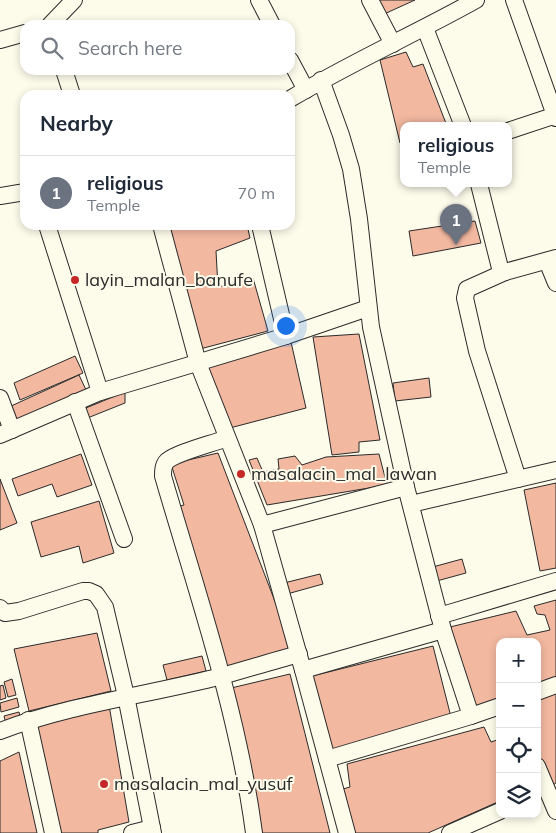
<!DOCTYPE html>
<html lang="en">
<head>
<meta charset="utf-8">
<style>
	:root { --surface:#fff; --page:#f6f6f7; --text:#1f2937; --muted:#747a83; --line:#e0e1e3; --accent:#c62828 }
	body { margin:0; font-family:Mulish,sans-serif; background:var(--page); color:var(--text) }
	.controls { position:absolute; right:15px; bottom:15px; display:grid; overflow:hidden; border-radius:10px; box-shadow:0 2px 8px #0003 }
	.controls button { width:45px; height:45px; display:grid; place-items:center; padding:0; border:0; border-bottom:1px solid var(--line); background:var(--surface); color:var(--text); font:25px sans-serif }
	.you { position:absolute; left:285px; top:325px; width:18px; height:18px; margin:-12px; border:4px solid #fff; border-radius:50%; background:#1a73e8; box-shadow:0 0 0 8px #1a73e833 }
	.badge { display:grid; place-items:center; width:32px; height:32px; border-radius:50%; background:var(--accent); color:#fff; font-size:16px; font-weight:700 }
	.pin { position:absolute; translate:-50% -41px; filter:drop-shadow(0 1px 2px #0008) }
	.pin::after { content:''; position:absolute; top:26px; width:18px; height:15px; background:inherit; clip-path:polygon(0 0,100% 0,50% 100%) }
	.popup { position:absolute; left:400px; top:122px; width:112px; height:65px; box-sizing:border-box; display:grid; place-content:center; border-radius:10px; background:var(--surface); filter:drop-shadow(0 1px 4px #0005); font-size:16px; white-space:nowrap; color:var(--muted) }
	.popup b { font-size:19px; color:var(--text) }
	.popup::after { content:''; position:absolute; left:50%; top:100%; margin-left:-10px; border:10px solid transparent; border-top-color:var(--surface) }
	.list { margin:0; padding:0; list-style:none }
	h2 { display:flex; justify-content:space-between; align-items:center; height:65px; margin:0; padding:0 20px; font-size:21px }
	h2 small { font-size:16px; font-weight:400; color:var(--muted) }
	.list li { display:grid; grid-template-columns:32px 1fr auto; gap:15px; align-items:center; box-sizing:border-box; height:75px; padding:0 20px; border-top:1px solid var(--line) }
	.list b { display:block; font-size:19px; white-space:nowrap }
	.list p { margin:0; font-size:16px; white-space:nowrap; color:var(--muted) }
	.list em { font-size:16px; font-style:normal; color:var(--muted) }
	.icon { flex:none; width:28px; height:28px; fill:none; stroke:currentColor; stroke-width:2; stroke-linecap:round; stroke-linejoin:round }
	.map { position:relative; flex:none; width:556px; height:833px; overflow:hidden }
	.search { position:absolute; background:var(--surface); box-shadow:0 2px 8px #0003; left:20px; top:20px; width:275px; height:55px; display:flex; align-items:center; gap:12px; box-sizing:border-box; padding:0 18px; border-radius:15px; color:var(--muted); font-size:19px }
	.panel { position:absolute; background:var(--surface); box-shadow:0 2px 8px #0003; left:20px; top:90px; width:275px; height:140px; border-radius:15px }
	.map>svg:first-child { display:block }
	.building { fill:#f2b8a0; stroke:#2b2b2b }
	.lines { fill:none; stroke-linecap:round; stroke-linejoin:round }
	.minor-casing { stroke:#2b2b2b; stroke-width:18 }
	.minor { stroke:#fdfbea; stroke-width:16 }
	.poi-dot { fill:#c62828; stroke:#fdfbea; stroke-width:2 }
	.labels { text-anchor:middle; stroke-width:4; stroke-linejoin:round; paint-order:stroke }
	.poi-label { font-size:18px; fill:#2b2b2b; stroke:#fdfbea; text-anchor:start }
</style>
</head>
<body>
<div class="map">
<svg width="556" height="833" viewBox="0 0 556 833">
	<rect width="100%" height="100%" fill="#fdfbea"/>
	<g class="building">
		<polygon points="375,0 415,0 382,15"/>
		<polygon points="406,52 413,67 423,64 447,126 404,126 404,142 400,143 380,60"/>
		<polygon points="475,221 481,243 413,256 409,231"/>
		<polygon points="170,225 247,225 250,238 216,251 218,287 253,278 268,331 200,349 177,261"/>
		<polygon points="359,334 380,440 359,442 359,452 332,455 313,337"/>
		<polygon points="291,342 306,408 226,429 207,367"/>
		<polygon points="75,356 83,373 20,400 14,383"/>
		<polygon points="79,375 88,394 17,425 9,407"/>
		<polygon points="429,378 431,397 395,401 393,383"/>
		<polygon points="125,392 125,403 85,419 81,410"/>
		<polygon points="218,453 294,651 222,671 176,507 184,505 171,464"/>
		<polygon points="81,454 92,485 57,497 52,484 18,496 12,479"/>
		<polygon points="379,454 387,485 267,505 249,460 257,458 263,472 279,469 278,459 295,456 302,465 326,457"/>
		<polygon points="0,479 17,523 0,530"/>
		<polygon points="556,483 556,568 540,571 524,490"/>
		<polygon points="99,501 114,553 83,563 79,546 41,557 31,522"/>
		<polygon points="462,559 466,573 433,582 429,568"/>
		<polygon points="320,574 323,584 287,594 284,583"/>
		<polygon points="556,600 556,678 537,685 537,642 500,642 500,699 475,708 450,627 516,611 527,635 550,630 545,615 537,614 534,606"/>
		<polygon points="97,633 111,691 29,711 14,649"/>
		<polygon points="433,646 451,717 331,750 312,676"/>
		<polygon points="202,656 206,671 167,680 163,665"/>
		<polygon points="290,674 330,833 259,833 227,689"/>
		<polygon points="12,679 16,695 8,697 4,682"/>
		<polygon points="3,685 6,698 0,700 0,686"/>
		<polygon points="556,690 556,783 553,785 537,751 537,697"/>
		<polygon points="17,698 19,707 1,712 0,703"/>
		<polygon points="109,705 129,822 98,830 98,833 57,833 35,723"/>
		<polygon points="19,712 21,720 6,724 4,716"/>
		<polygon points="484,727 491,742 500,739 500,801 428,833 351,833 339,790 350,787 347,764"/>
		<polygon points="19,752 37,833 0,833 0,761"/>
	</g>
	<g class="lines">
		<defs>
			<g id="minor">
				<polyline points="259,0 272,25"/>
				<polyline points="370,0 393,44"/>
				<polyline points="514,0 556,118"/>
				<polyline points="50,25 74,0"/>
				<polyline points="425,28 463,126"/>
				<polyline points="0,40 25,33"/>
				<polyline points="290,60 306,90"/>
				<polyline points="64,70 72,95"/>
				<polyline points="321,80 341,135 351,169 359,219 371,327 406,487 443,630 471,716"/>
				<path d="M290,99C350,63 415,34 476,0"/>
				<polyline points="508,131 556,115"/>
				<polyline points="479,184 500,268 505,272 556,258"/>
				<polyline points="0,196 25,192"/>
				<polyline points="47,225 100,392"/>
				<polyline points="161,225 198,363 262,525 303,670 347,833"/>
				<polyline points="260,225 286,336"/>
				<polyline points="547,261 556,283"/>
				<polyline points="505,272 467,289 465,298 477,351 518,479"/>
				<polyline points="0,398 12,430"/>
				<polyline points="75,402 124,539"/>
				<polyline points="0,435 100,392 286,336 368,308"/>
				<path d="M227,438C212,444 178,452 167,461C163,465 163,471 163,476C197,593 238,711 254,833"/>
				<polyline points="411,504 556,470"/>
				<polyline points="262,525 406,487"/>
				<polyline points="0,608 5,613 19,611 83,591 89,591 96,594 105,607 126,696 153,833"/>
				<polyline points="439,616 556,581"/>
				<polyline points="303,670 443,630"/>
				<polyline points="537,692 556,685"/>
				<polyline points="28,720 53,833"/>
				<path d="M0,731C72,704 148,695 222,676C247,669 273,661 299,654"/>
				<polyline points="327,759 471,716 500,706"/>
				<polyline points="537,766 556,811"/>
				<polyline points="132,833 152,828"/>
				<polyline points="450,833 500,811"/>
			</g>
		</defs>
		<use href="#minor" class="minor-casing"/>
		<use href="#minor" class="minor"/>
	</g>
	<g class="poi-dot">
		<circle cx="75" cy="280" r="5"/>
		<circle cx="241" cy="474" r="5"/>
		<circle cx="104" cy="784" r="5"/>
	</g>
	<g class="labels">
		<g class="poi-label">
			<text x="85" y="286">layin_malan_banufe</text>
			<text x="251" y="480">masalacin_mal_lawan</text>
			<text x="114" y="790">masalacin_mal_yusuf</text>
		</g>
	</g>
</svg>
<div class="controls">
<button>+</button>
<button>−</button>
<button><svg class="icon" aria-label="locate" viewBox="0 0 24 24"><circle cx="12" cy="12" r="6"/><path d="M12 2v4M12 18v4M2 12h4M18 12h4"/></svg></button>
<button><svg class="icon" aria-label="layers" viewBox="0 0 24 24"><path d="M12 4l9 5-9 5-9-5zM3 14l9 5 9-5"/></svg></button>
</div>
<div class="you"></div>
<div class="pin badge" style="left:456px;top:245px;background:#6b7280">1</div>
<div class="popup"><b>religious</b>Temple</div>
<div class="search"><svg class="icon" aria-label="search" viewBox="0 0 24 24"><circle cx="10" cy="10" r="6"/><path d="M15 15l6 6"/></svg>Search here</div>
<section class="panel">
<h2>Nearby<small></small></h2>
<ul class="list">
<li><span class="badge" style="background:#6b7280">1</span><div><b>religious</b><p>Temple</p></div><em>70 m</em></li>
</ul>
</section>
</div>
</body>
</html>
